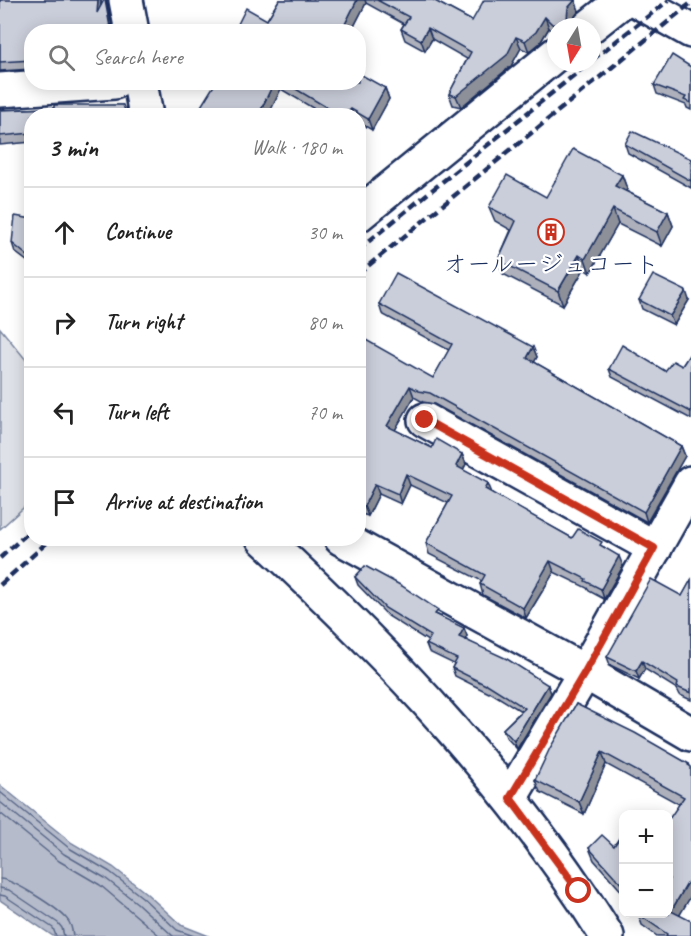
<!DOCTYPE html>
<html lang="en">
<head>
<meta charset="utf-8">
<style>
	:root { --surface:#fff; --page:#f2f2f2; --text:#222; --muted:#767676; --line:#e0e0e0 }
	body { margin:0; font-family:Caveat,"Klee One",sans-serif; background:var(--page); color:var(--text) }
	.controls { position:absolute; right:18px; bottom:18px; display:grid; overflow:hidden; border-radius:12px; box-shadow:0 3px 15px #0003 }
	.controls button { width:54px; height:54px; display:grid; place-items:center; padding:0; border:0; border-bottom:2px solid var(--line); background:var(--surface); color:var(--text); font:30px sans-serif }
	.compass { position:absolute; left:547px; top:18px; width:54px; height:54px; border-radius:50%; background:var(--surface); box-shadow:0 3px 15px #0003; rotate:191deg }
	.stop { position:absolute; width:18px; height:18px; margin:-14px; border:4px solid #c8321e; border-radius:50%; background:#fff }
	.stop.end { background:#c8321e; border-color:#fff; box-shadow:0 2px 6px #0008 }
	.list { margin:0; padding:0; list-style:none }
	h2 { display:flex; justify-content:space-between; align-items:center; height:78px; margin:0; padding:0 24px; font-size:26px }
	h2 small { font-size:20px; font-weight:400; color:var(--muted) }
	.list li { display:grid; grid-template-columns:39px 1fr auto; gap:18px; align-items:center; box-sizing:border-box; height:90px; padding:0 24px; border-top:2px solid var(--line) }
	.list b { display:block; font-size:22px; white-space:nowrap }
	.list em { font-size:20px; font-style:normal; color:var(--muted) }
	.icon { flex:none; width:33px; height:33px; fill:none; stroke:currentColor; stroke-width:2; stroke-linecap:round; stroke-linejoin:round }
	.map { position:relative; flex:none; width:691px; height:936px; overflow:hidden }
	.search { position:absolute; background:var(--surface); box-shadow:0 3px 15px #0003; left:24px; top:24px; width:342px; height:66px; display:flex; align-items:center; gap:15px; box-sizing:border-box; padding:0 21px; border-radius:24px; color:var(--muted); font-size:22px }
	.panel { position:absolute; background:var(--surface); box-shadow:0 3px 15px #0003; left:24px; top:108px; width:342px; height:438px; border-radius:24px }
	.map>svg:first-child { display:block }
	.green { fill:#dee1e7; stroke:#7c88a2; stroke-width:1.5 }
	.water { fill:#b5bbca; stroke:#77839f; stroke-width:1.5 }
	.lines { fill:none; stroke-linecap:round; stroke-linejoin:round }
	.shore { stroke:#596789; stroke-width:1.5 }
	.minor-casing { stroke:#1b2f5e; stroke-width:38 }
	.minor { stroke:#fff; stroke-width:33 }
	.rail { stroke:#1b2f5e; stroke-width:4.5; stroke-dasharray:9 4.5; stroke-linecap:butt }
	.wall { fill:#aeb1bb; stroke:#1b2f5e; stroke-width:1.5 }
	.shaded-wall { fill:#8d9099; stroke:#1b2f5e; stroke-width:1.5 }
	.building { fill:#caceda; stroke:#1b2f5e; stroke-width:1.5 }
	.route { stroke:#c8321e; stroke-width:8 }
	.labels { text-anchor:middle; stroke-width:4.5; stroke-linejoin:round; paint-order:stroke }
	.poi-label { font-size:24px; fill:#1b2f5e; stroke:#fff }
</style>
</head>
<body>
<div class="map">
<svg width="691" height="936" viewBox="0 0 691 936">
	<rect width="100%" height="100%" fill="#fff"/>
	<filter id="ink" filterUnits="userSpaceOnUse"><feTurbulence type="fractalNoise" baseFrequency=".0167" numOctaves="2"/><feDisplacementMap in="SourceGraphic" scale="12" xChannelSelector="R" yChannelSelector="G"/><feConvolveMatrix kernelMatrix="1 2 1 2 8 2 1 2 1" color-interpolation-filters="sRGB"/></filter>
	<g filter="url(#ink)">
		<polygon class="green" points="0,328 31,366 32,500 0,529"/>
		<polygon class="water" points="0,785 72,843 113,867 146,893 181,925 209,936 53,936 0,900"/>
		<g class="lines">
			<g class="shore">
				<polyline points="0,792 69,848 110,872 142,897 177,930 194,936"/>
				<polyline points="0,802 64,854 105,878 137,903 173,936"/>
				<polyline points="0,813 59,861 100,885 160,936"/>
				<path d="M0,879C13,879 57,908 66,918C71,923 72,929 73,936"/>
				<polyline points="0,888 9,890 58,923 62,928 64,936"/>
				<polyline points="0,895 5,896 53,928 56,936"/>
			</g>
			<defs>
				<g id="minor">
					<polyline points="126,0 132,32"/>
					<polyline points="636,0 691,31"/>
					<polyline points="589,27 623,0"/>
					<polyline points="140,82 146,116"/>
					<polyline points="0,90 114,82"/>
					<polyline points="358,215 556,54"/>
					<polyline points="425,420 655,548"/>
					<path d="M263,538C392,657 514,786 607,936"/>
					<polyline points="341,538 585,672 691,734"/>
					<polyline points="510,798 585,672 691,483"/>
				</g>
			</defs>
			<use href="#minor" class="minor-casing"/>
			<use href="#minor" class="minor"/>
			<g class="rail">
				<polyline points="592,60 669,0"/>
				<polyline points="358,250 589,63"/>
				<polyline points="358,274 691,3"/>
				<polyline points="0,558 32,529"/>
				<polyline points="0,585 52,538"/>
			</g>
		</g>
		<g class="wall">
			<polygon points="0,0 101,0 101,5 108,6 113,32 32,32 32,69 0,71"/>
			<polygon points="279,0 433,0 472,21 575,0 579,11 572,20 571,27 556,27 556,35 549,28 540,43 529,52 521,48 511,66 461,107 453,105 449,94 467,59 432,39 425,51 405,40 401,29 404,24 366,3 351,32 234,32 267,20"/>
			<polygon points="691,67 691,110 687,108 686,105 657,94 654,85"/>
			<polygon points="216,82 358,82 385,88 389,99 372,130 358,122 358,116 326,116 281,89"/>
			<polygon points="123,105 32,116 32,142 0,145 0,110"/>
			<polygon points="625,144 691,159 691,188 628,153"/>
			<polygon points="622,175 627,189 626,191 668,212 673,226 662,246 618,224 590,273 584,269 563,305 503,274 498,260 511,230 495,221 489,207 546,197"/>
			<polygon points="32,219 32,265 15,252 12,243"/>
			<polygon points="639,300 689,300 674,325 642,309"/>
			<polygon points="379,304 533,347 537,357 534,362 681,446 685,456 647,522 434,404 423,402 414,397 395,430 432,448 462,454 466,464 463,470 491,493 572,538 604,547 623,566 604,599 589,591 587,588 554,572 526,618 483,595 480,584 482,581 429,554 426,543 448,503 410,485 401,504 379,494 368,516 358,513 358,354 433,378 449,350 382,314"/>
			<polygon points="691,352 691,419 612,377 609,369 665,371 682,366"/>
			<polygon points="355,577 440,616 467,636 465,639 551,693 517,749 506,737 503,729 521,711 490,692 489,693 455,676 452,668 454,664 429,652 426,644 428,641 388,616 358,585"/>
			<polygon points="691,580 691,700 680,695 677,689 645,669 639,679 610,665 607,657 682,596"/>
			<polygon points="576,704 689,764 690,766 680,915 691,936 657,936 642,925 638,914 679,804 606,764 584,814 540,792 535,780"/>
			<polygon points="624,831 624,894 594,860 589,848 614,846"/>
		</g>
		<g class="shaded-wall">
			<polygon points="98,0 101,0 100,21 97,13"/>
			<polygon points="106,0 108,6 113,32 110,27"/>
			<polygon points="357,0 365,0 366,3 351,32 341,32"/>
			<polygon points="575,0 579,11 572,20 571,27 560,27 560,26 568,8"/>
			<polygon points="545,17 549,28 540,43 529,52 525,41"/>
			<polygon points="428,28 432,39 425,51 421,40"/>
			<polygon points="516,37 521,48 511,66 461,107 456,96"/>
			<polygon points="274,82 278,82 281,89 268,116 258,116"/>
			<polygon points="385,88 389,99 372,130 368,119"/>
			<polygon points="351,109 353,116 344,116"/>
			<polygon points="622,175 627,189 621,201 615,186"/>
			<polygon points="613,209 618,224 590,273 585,259"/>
			<polygon points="668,212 673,226 662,246 657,232"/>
			<polygon points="579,255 584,269 563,305 558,291"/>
			<polygon points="686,291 689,300 674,325 670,316"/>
			<polygon points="533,347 537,357 531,368 527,358"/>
			<polygon points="410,386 414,397 391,437 387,426"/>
			<polygon points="681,446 685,456 647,522 644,512"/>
			<polygon points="462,454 466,464 460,476 456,466"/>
			<polygon points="406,474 410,485 401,504 398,494"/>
			<polygon points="488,483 492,493 485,489"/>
			<polygon points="375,484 379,494 368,516 364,506"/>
			<polygon points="619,556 623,566 604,599 601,589"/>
			<polygon points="550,561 554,572 526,618 523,608"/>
			<polygon points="464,628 467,636 462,645 459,637"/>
			<polygon points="642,661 645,669 639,679 636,671"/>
			<polygon points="548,685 551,693 517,749 514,741"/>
			<polygon points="602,752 606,764 584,814 579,802"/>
			<polygon points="691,877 691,896 675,923 671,911"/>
		</g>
		<g class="building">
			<polygon points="0,0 98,0 97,13 104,0 105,0 110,27 113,32 32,32 32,60 0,62"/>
			<polygon points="279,0 357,0 341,32 234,32 246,8 267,20"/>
			<polygon points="377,0 433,0 472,21 484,0 575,0 568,8 567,19 560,26 552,24 545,17 536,32 525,41 516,37 507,55 456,96 449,94 471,52 428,28 421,40 401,29 409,17"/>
			<polygon points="672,55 691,67 691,103 684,100 686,97 654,85"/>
			<polygon points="358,73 385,88 368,119 351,109 344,116 341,116 284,82 358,82"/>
			<polygon points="216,82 274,82 258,116 195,116"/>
			<polygon points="54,105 123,105 127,116 32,116 32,133 0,136 0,110 54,108"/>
			<polygon points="632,131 691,159 691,181 625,144"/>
			<polygon points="573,149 622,175 615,186 668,212 657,232 613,209 585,259 579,255 558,291 498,260 516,221 489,207 507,175 546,197"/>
			<polygon points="15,216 32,219 32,257 29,257 12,243"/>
			<polygon points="396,273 533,347 527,358 681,446 644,512 430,393 419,391 410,386 387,426 432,448 436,439 462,454 456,466 488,483 485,489 572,538 578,529 602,542 600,545 619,556 601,589 585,581 586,579 550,561 523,608 480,584 485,575 426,543 452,496 406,474 398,494 375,484 364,506 358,504 358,354 366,340 433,378 452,344 379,304"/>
			<polygon points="653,275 686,291 670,316 639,300"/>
			<polygon points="622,345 665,371 673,361 682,366 691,352 691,412 609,369"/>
			<polygon points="365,566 402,586 438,610 435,614 464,628 459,637 507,659 548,685 514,741 503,729 525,708 487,684 486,685 452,668 457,659 426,644 431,636 385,608 355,577"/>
			<polygon points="651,579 682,596 691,580 691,693 677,687 678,683 642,661 636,671 607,657"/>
			<polygon points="576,704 635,733 689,764 688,765 691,767 691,877 671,911 691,921 691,936 666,936 667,934 638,914 669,914 669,819 684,797 602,752 579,802 535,780 550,748"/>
			<polygon points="624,831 624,887 589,848 602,835 614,846"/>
		</g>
	</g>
	<g class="lines" filter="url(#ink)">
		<polyline class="route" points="425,420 654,548 585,672 510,798 579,891"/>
	</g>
	<defs>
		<symbol id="building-ring" viewBox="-11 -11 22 22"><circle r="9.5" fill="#fff" stroke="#c8321e" stroke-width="1.5"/><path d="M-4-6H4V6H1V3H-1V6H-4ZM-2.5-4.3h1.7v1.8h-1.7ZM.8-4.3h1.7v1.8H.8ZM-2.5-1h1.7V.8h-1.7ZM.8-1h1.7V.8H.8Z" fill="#c8321e"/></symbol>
	</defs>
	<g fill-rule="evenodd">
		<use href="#building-ring" x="536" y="217" width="30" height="30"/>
	</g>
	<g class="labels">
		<g class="poi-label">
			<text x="551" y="272">オールージュコート</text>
		</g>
	</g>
</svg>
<div class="controls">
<button>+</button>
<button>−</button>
</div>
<svg class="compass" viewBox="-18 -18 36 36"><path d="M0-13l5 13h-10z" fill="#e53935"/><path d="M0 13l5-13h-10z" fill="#767676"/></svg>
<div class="stop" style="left:579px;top:891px"></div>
<div class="stop end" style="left:425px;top:420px"></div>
<div class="search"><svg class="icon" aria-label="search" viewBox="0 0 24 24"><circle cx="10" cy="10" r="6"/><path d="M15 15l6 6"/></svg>Search here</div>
<section class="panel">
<h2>3 min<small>Walk · 180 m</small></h2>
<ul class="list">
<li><svg class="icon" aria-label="ahead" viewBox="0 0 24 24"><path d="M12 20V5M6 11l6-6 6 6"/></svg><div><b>Continue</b></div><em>30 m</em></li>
<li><svg class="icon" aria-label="right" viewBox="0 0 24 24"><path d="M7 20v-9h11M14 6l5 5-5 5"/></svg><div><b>Turn right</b></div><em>80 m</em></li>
<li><svg class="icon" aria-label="left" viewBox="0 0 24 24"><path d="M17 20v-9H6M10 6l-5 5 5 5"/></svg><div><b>Turn left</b></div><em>70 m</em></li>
<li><svg class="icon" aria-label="arrive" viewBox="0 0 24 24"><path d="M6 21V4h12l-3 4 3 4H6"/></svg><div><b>Arrive at destination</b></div></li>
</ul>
</section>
</div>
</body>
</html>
